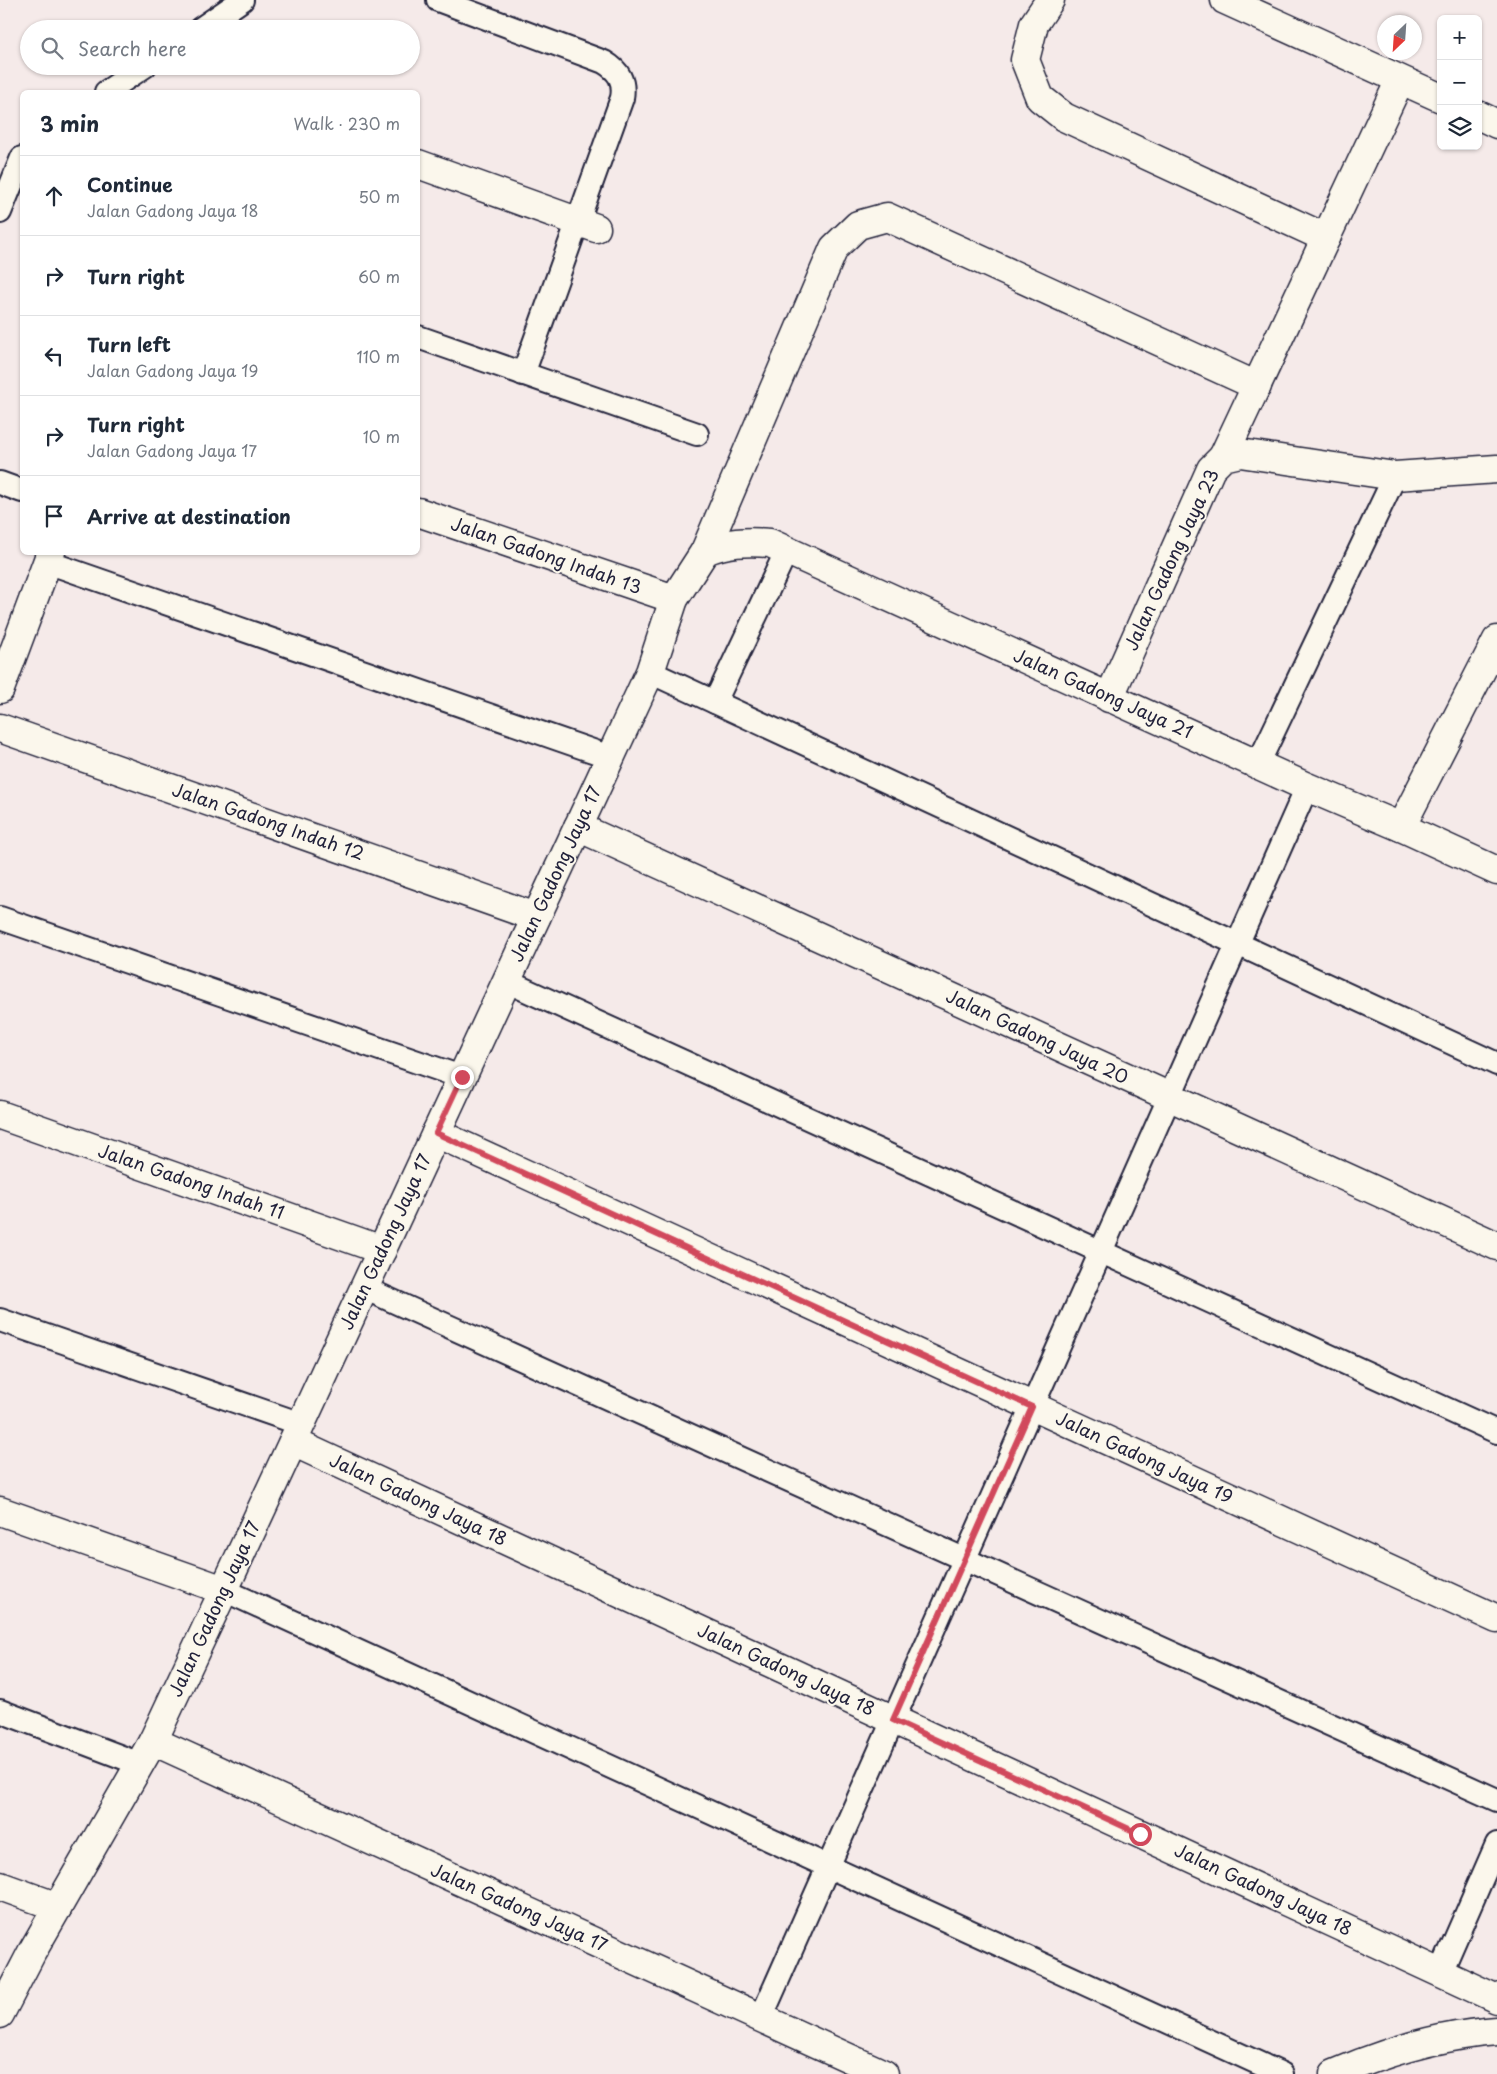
<!DOCTYPE html>
<html lang="en">
<head>
<meta charset="utf-8">
<style>
	:root { --surface:#fff; --page:#f2f2f3; --text:#1f2937; --muted:#747a83; --line:#e0e1e3 }
	body { margin:0; font-family:"Playpen Sans",sans-serif; background:var(--page); color:var(--text) }
	.controls { position:absolute; right:15px; top:15px; display:grid; overflow:hidden; border-radius:8px; box-shadow:0 1px 4px #0004 }
	.controls button { width:45px; height:45px; display:grid; place-items:center; padding:0; border:0; border-bottom:1px solid var(--line); background:var(--surface); color:var(--text); font:25px sans-serif }
	.compass { position:absolute; left:1377px; top:15px; width:45px; height:45px; border-radius:50%; background:var(--surface); box-shadow:0 1px 4px #0004; rotate:205deg }
	.stop { position:absolute; width:15px; height:15px; margin:-11px; border:4px solid #d1495b; border-radius:50%; background:#fff }
	.stop.end { background:#d1495b; border-color:#fff; box-shadow:0 1px 5px #0008 }
	.list { margin:0; padding:0; list-style:none }
	h2 { display:flex; justify-content:space-between; align-items:center; height:65px; margin:0; padding:0 20px; font-size:21px }
	h2 small { font-size:16px; font-weight:400; color:var(--muted) }
	.list li { display:grid; grid-template-columns:32px 1fr auto; gap:15px; align-items:center; box-sizing:border-box; height:80px; padding:0 20px; border-top:1px solid var(--line) }
	.list b { display:block; font-size:19px; white-space:nowrap }
	.list p { margin:0; font-size:16px; white-space:nowrap; color:var(--muted) }
	.list em { font-size:16px; font-style:normal; color:var(--muted) }
	.icon { flex:none; width:28px; height:28px; fill:none; stroke:currentColor; stroke-width:2; stroke-linecap:round; stroke-linejoin:round }
	.map { position:relative; flex:none; width:1497px; height:2074px; overflow:hidden }
	.search { position:absolute; background:var(--surface); box-shadow:0 1px 4px #0004; left:20px; top:20px; width:400px; height:55px; display:flex; align-items:center; gap:12px; box-sizing:border-box; padding:0 18px; border-radius:28px; color:var(--muted); font-size:19px }
	.panel { position:absolute; background:var(--surface); box-shadow:0 1px 4px #0004; left:20px; top:90px; width:400px; height:465px; border-radius:8px }
	.map>svg:first-child { display:block }
	.lines { fill:none; stroke-linecap:round; stroke-linejoin:round }
	.lane-casing { stroke:#22223b; stroke-width:26 }
	.street-casing { stroke:#22223b; stroke-width:31 }
	.lane { stroke:#fbf7ec; stroke-width:22 }
	.street { stroke:#fbf7ec; stroke-width:28 }
	.route { stroke:#d1495b; stroke-width:6 }
	.labels { text-anchor:middle; stroke-width:4; stroke-linejoin:round; paint-order:stroke }
	.street-label { font-size:18px; fill:#22223b; stroke:#fbf7ec }
</style>
</head>
<body>
<div class="map">
<svg width="1497" height="2074" viewBox="0 0 1497 2074">
	<rect width="100%" height="100%" fill="#f5eae9"/>
	<filter id="ink" filterUnits="userSpaceOnUse"><feTurbulence type="fractalNoise" baseFrequency=".02" numOctaves="2"/><feDisplacementMap in="SourceGraphic" scale="10" xChannelSelector="R" yChannelSelector="G"/><feConvolveMatrix kernelMatrix="1 2 1 2 8 2 1 2 1" color-interpolation-filters="sRGB"/></filter>
	<g filter="url(#ink)">
		<g class="lines">
			<defs>
				<g id="lane">
					<path d="M438,0L604,62C619,71 625,81 622,98L523,374"/>
					<polyline points="200,29 242,0"/>
					<polyline points="106,92 145,66"/>
					<polyline points="0,212 22,158"/>
					<polyline points="418,337 697,434"/>
					<polyline points="0,483 22,491"/>
					<polyline points="47,562 610,757"/>
					<polyline points="650,672 1497,1064"/>
					<polyline points="715,702 787,550"/>
					<polyline points="1258,764 1395,476"/>
					<polyline points="0,918 461,1077"/>
					<polyline points="506,981 1497,1432"/>
					<polyline points="364,1288 1497,1800"/>
					<polyline points="0,1320 301,1424"/>
					<polyline points="224,1590 1282,2074"/>
					<polyline points="0,1711 140,1764"/>
					<polyline points="1441,1972 1497,1844"/>
					<polyline points="761,2018 1307,787"/>
				</g>
				<g id="street">
					<polyline points="1050,0 1034,24 1025,60 1040,98 1064,117 1326,238"/>
					<polyline points="1225,0 1441,98"/>
					<polyline points="1478,115 1497,124"/>
					<polyline points="418,164 596,228"/>
					<polyline points="1223,457 1400,80"/>
					<polyline points="418,512 674,599"/>
					<path d="M705,551C727,542 746,541 770,543L1307,787L1401,827L1497,871"/>
					<polyline points="0,689 51,552"/>
					<polyline points="1109,698 1211,469 1223,457 1240,453 1395,476 1497,469"/>
					<polyline points="0,728 536,917"/>
					<polyline points="578,827 1497,1246"/>
					<polyline points="1401,827 1497,640"/>
					<polyline points="0,1115 382,1250"/>
					<polyline points="436,1133 1497,1619"/>
					<polyline points="293,1442 1497,1999"/>
					<polyline points="0,1511 224,1590"/>
					<polyline points="153,1741 884,2074"/>
					<polyline points="0,1886 58,1907"/>
					<polyline points="0,2014 32,1952 153,1741 224,1590 650,672 674,599 705,551 834,248 858,225 887,217 1257,386"/>
					<path d="M1334,2074C1385,2052 1442,2035 1497,2031"/>
				</g>
			</defs>
			<use href="#lane" class="lane-casing"/>
			<use href="#street" class="street-casing"/>
			<use href="#lane" class="lane"/>
			<use href="#street" class="street"/>
		</g>
	</g>
	<g class="lines" filter="url(#ink)">
		<polyline class="route" points="462,1077 436,1133 1032,1407 893,1720 1140,1834"/>
	</g>
	<g class="labels">
		<g class="street-label">
			<text transform="translate(546 556) rotate(19)" y="6">Jalan Gadong Indah 13</text>
			<text transform="translate(1172 560) rotate(-65)" y="6">Jalan Gadong Jaya 23</text>
			<text transform="translate(1103 694) rotate(24)" y="6">Jalan Gadong Jaya 21</text>
			<text transform="translate(268 822) rotate(19)" y="6">Jalan Gadong Indah 12</text>
			<text transform="translate(556 874) rotate(-65)" y="6">Jalan Gadong Jaya 17</text>
			<text transform="translate(1037 1037) rotate(25)" y="6">Jalan Gadong Jaya 20</text>
			<text transform="translate(191 1182) rotate(19)" y="6">Jalan Gadong Indah 11</text>
			<text transform="translate(386 1242) rotate(-65)" y="6">Jalan Gadong Jaya 17</text>
			<text transform="translate(1144 1458) rotate(25)" y="6">Jalan Gadong Jaya 19</text>
			<text transform="translate(418 1500) rotate(25)" y="6">Jalan Gadong Jaya 18</text>
			<text transform="translate(215 1609) rotate(-65)" y="6">Jalan Gadong Jaya 17</text>
			<text transform="translate(786 1670) rotate(25)" y="6">Jalan Gadong Jaya 18</text>
			<text transform="translate(1263 1890) rotate(25)" y="6">Jalan Gadong Jaya 18</text>
			<text transform="translate(519 1908) rotate(24)" y="6">Jalan Gadong Jaya 17</text>
		</g>
	</g>
</svg>
<div class="controls">
<button>+</button>
<button>−</button>
<button><svg class="icon" aria-label="layers" viewBox="0 0 24 24"><path d="M12 4l9 5-9 5-9-5zM3 14l9 5 9-5"/></svg></button>
</div>
<svg class="compass" viewBox="-18 -18 36 36"><path d="M0-13l5 13h-10z" fill="#e53935"/><path d="M0 13l5-13h-10z" fill="#747a83"/></svg>
<div class="stop" style="left:1140px;top:1834px"></div>
<div class="stop end" style="left:462px;top:1077px"></div>
<div class="search"><svg class="icon" aria-label="search" viewBox="0 0 24 24"><circle cx="10" cy="10" r="6"/><path d="M15 15l6 6"/></svg>Search here</div>
<section class="panel">
<h2>3 min<small>Walk · 230 m</small></h2>
<ul class="list">
<li><svg class="icon" aria-label="ahead" viewBox="0 0 24 24"><path d="M12 20V5M6 11l6-6 6 6"/></svg><div><b>Continue</b><p>Jalan Gadong Jaya 18</p></div><em>50 m</em></li>
<li><svg class="icon" aria-label="right" viewBox="0 0 24 24"><path d="M7 20v-9h11M14 6l5 5-5 5"/></svg><div><b>Turn right</b></div><em>60 m</em></li>
<li><svg class="icon" aria-label="left" viewBox="0 0 24 24"><path d="M17 20v-9H6M10 6l-5 5 5 5"/></svg><div><b>Turn left</b><p>Jalan Gadong Jaya 19</p></div><em>110 m</em></li>
<li><svg class="icon" aria-label="right" viewBox="0 0 24 24"><path d="M7 20v-9h11M14 6l5 5-5 5"/></svg><div><b>Turn right</b><p>Jalan Gadong Jaya 17</p></div><em>10 m</em></li>
<li><svg class="icon" aria-label="arrive" viewBox="0 0 24 24"><path d="M6 21V4h12l-3 4 3 4H6"/></svg><div><b>Arrive at destination</b></div></li>
</ul>
</section>
</div>
</body>
</html>
